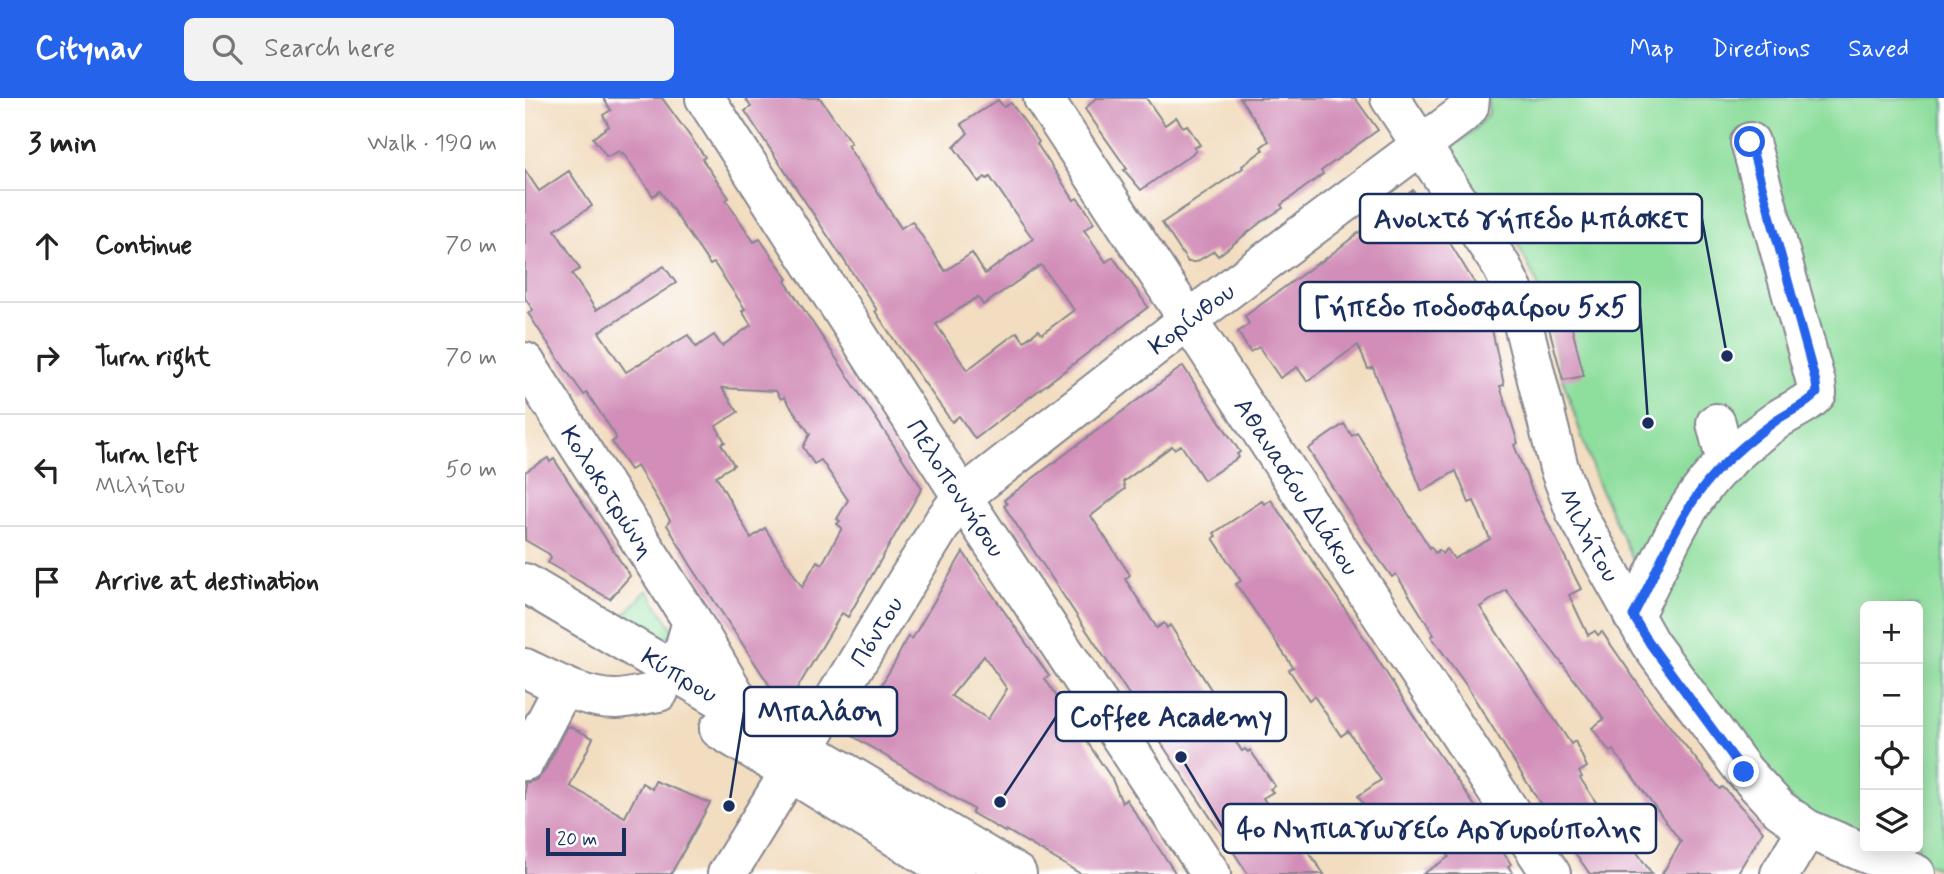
<!DOCTYPE html>
<html lang="en">
<head>
<meta charset="utf-8">
<style>
	:root { --surface:#fff; --page:#f2f2f2; --text:#222; --muted:#767676; --line:#e0e0e0; --accent:#2563eb }
	body { margin:0; font-family:Mynerve,sans-serif; background:var(--page); color:var(--text) }
	.controls { position:absolute; right:21px; bottom:21px; display:grid; overflow:hidden; border-radius:10px; box-shadow:0 4px 18px #0003 }
	.controls button { width:63px; height:63px; display:grid; place-items:center; padding:0; border:0; border-bottom:2px solid var(--line); background:var(--surface); color:var(--text); font:35px sans-serif }
	.scale { position:absolute; left:21px; bottom:18px; width:80px; box-sizing:border-box; padding-left:7px; border:4px solid #1b2f5e; border-top:0; font-size:19px; line-height:24px; white-space:nowrap; color:#1b2f5e; -webkit-text-stroke:5px #fff; paint-order:stroke }
	.stop { position:absolute; width:21px; height:21px; margin:-16px; border:5px solid #2563eb; border-radius:50%; background:#fff }
	.stop.end { background:#2563eb; border-color:#fff; box-shadow:0 2px 7px #0008 }
	.list { margin:0; padding:0; list-style:none }
	h2 { display:flex; justify-content:space-between; align-items:center; height:91px; margin:0; padding:0 28px; font-size:30px }
	h2 small { font-size:23px; font-weight:400; color:var(--muted) }
	.list li { display:grid; grid-template-columns:46px 1fr auto; gap:21px; align-items:center; box-sizing:border-box; height:112px; padding:0 28px; border-top:2px solid var(--line) }
	.list b { display:block; font-size:26px; white-space:nowrap }
	.list p { margin:0; font-size:23px; white-space:nowrap; color:var(--muted) }
	.list em { font-size:23px; font-style:normal; color:var(--muted) }
	.icon { flex:none; width:38px; height:38px; fill:none; stroke:currentColor; stroke-width:2; stroke-linecap:round; stroke-linejoin:round }
	.map { position:relative; flex:none; width:1419px; height:776px; overflow:hidden }
	header { display:flex; align-items:center; gap:42px; box-sizing:border-box; height:98px; padding:0 35px; background:var(--accent); color:#fff }
	header strong { font-size:33px }
	nav { display:flex; gap:38px; margin-inline-start:auto; font-size:24px }
	.search { width:490px; height:63px; background:var(--page); display:flex; align-items:center; gap:18px; box-sizing:border-box; padding:0 24px; border-radius:10px; color:var(--muted); font-size:26px }
	main { display:flex }
	aside { flex:1; background:var(--surface) }
	.map>svg:first-child { display:block }
	.green { fill:#8ede9d; stroke:#54867e; stroke-width:2 }
	.building { fill:#d28eb8; fill-rule:evenodd }
	.lines { fill:none; stroke-linecap:round; stroke-linejoin:round }
	.minor-casing { stroke:#86868f; stroke-width:42 }
	.major-casing { stroke:#86868f; stroke-width:42 }
	.minor { stroke:#fff; stroke-width:38 }
	.major { stroke:#fff; stroke-width:38 }
	.route { stroke:#2563eb; stroke-width:9 }
	.labels { text-anchor:middle; stroke-width:7; stroke-linejoin:round; paint-order:stroke }
	.street-label { font-size:26px; fill:#1b2f5e; stroke:#fff }
	.leader { fill:none; stroke:#1b2f5e; stroke-width:2.5 }
	.callout-dot { fill:#1b2f5e; stroke:#fff; stroke-width:2.5 }
	.callout { fill:#fff; stroke:#1b2f5e; stroke-width:2.5 }
	.callout-label { font-size:28px; text-anchor:middle; font-weight:bold; fill:#1b2f5e }
</style>
</head>
<body>
<header>
<strong>Citynav</strong>
<div class="search"><svg class="icon" aria-label="search" viewBox="0 0 24 24"><circle cx="10" cy="10" r="6"/><path d="M15 15l6 6"/></svg>Search here</div>
<nav><a>Map</a><a>Directions</a><a>Saved</a></nav>
</header>
<main>
<aside>
<h2>3 min<small>Walk · 190 m</small></h2>
<ul class="list">
<li><svg class="icon" aria-label="ahead" viewBox="0 0 24 24"><path d="M12 20V5M6 11l6-6 6 6"/></svg><div><b>Continue</b></div><em>70 m</em></li>
<li><svg class="icon" aria-label="right" viewBox="0 0 24 24"><path d="M7 20v-9h11M14 6l5 5-5 5"/></svg><div><b>Turn right</b></div><em>70 m</em></li>
<li><svg class="icon" aria-label="left" viewBox="0 0 24 24"><path d="M17 20v-9H6M10 6l-5 5 5 5"/></svg><div><b>Turn left</b><p>Μιλήτου</p></div><em>50 m</em></li>
<li><svg class="icon" aria-label="arrive" viewBox="0 0 24 24"><path d="M6 21V4h12l-3 4 3 4H6"/></svg><div><b>Arrive at destination</b></div></li>
</ul>
</aside>
<div class="map">
<svg width="1419" height="776" viewBox="0 0 1419 776">
	<rect width="100%" height="100%" fill="#fff"/>
	<filter id="ink" filterUnits="userSpaceOnUse"><feTurbulence type="fractalNoise" baseFrequency=".0143" numOctaves="2"/><feDisplacementMap in="SourceGraphic" scale="14" xChannelSelector="R" yChannelSelector="G"/><feConvolveMatrix kernelMatrix="1 2 1 2 8 2 1 2 1" color-interpolation-filters="sRGB"/></filter>
	<filter id="wash" filterUnits="userSpaceOnUse"><feTurbulence type="fractalNoise" baseFrequency=".00686" numOctaves="4" result="noise"/><feDisplacementMap in="SourceGraphic" scale="28" xChannelSelector="R" yChannelSelector="G"/><feGaussianBlur stdDeviation="1.57" result="paint"/><feColorMatrix in="noise" values="0 0 0 0 0 0 0 0 0 0 0 0 0 0 0 0 0 1.4 0 .05"/><feComposite in="paint" operator="in"/></filter>
	<g filter="url(#wash)">
		<rect width="100%" height="100%" fill="#f2ddc0"/>
		<g class="green">
			<polygon points="962,0 1419,0 1419,772 1362,750 1393,750 1393,508 1340,508 1340,741 1297,724 1248,688 1127,524 1116,479 1072,384 1038,282 1012,185 986,133 971,111 965,114 924,53 945,36 964,15"/>
			<polygon points="122,492 149,533 138,546 96,520"/>
		</g>
		<g id="blocks">
			<g class="building">
				<path d="M78,0H137L180,59L177,61L204,100L201,102L229,144L235,141L263,181L260,183L397,390L323,519L317,515L260,611L165,466L142,427L145,422L112,368L105,372L87,344L91,341L90,337L62,295L59,297L33,261L3,215L8,212L0,200V72L14,93L44,73L67,108L30,132L55,171L47,176L71,212L139,168L151,185L74,234L101,274L163,237L171,249L189,237L197,248L226,227L217,213L220,211L189,165L185,167L135,93L128,98L98,55L97,57L94,53L82,59L68,40L84,28L78,17L86,12ZM197,290L251,293L256,301L259,299L285,336L278,349L289,366L296,362L323,402L312,421L315,423L312,426L317,430L297,466L292,463L277,489L240,430L226,440L191,378L209,367L196,346L200,344L191,328L213,314Z"/>
				<path d="M220,0H295L326,45L322,47L376,130L387,123L420,173L447,155L460,176L508,141L465,79L462,81L460,79L454,84L429,49L443,35L436,26L473,2L479,9L486,5L514,44L512,46L549,102L552,100L560,110L569,125L559,132L581,164L588,159L623,209L450,341L434,318L427,324L372,246L350,213L352,212L220,13L226,9ZM516,167L549,212L517,236L514,232L499,243L492,234L442,272L411,226L453,199L458,207Z"/>
				<polygon points="571,0 621,0 640,27 651,19 658,29 662,27 675,47 669,50 671,53 616,92 599,72 602,71 560,11"/>
				<polygon points="715,0 830,0 853,32 796,73 798,76 756,107 758,110 736,124 693,158 689,153 671,164 663,164 637,125 718,70 717,68 738,52 736,49 744,43"/>
				<polygon points="888,92 910,125 912,124 957,197 963,213 979,287 975,288 993,345 989,347 1009,397 1056,491 1044,497 1063,537 1070,533 1073,537 1077,534 1127,606 1195,691 1198,689 1238,733 1212,776 1137,776 1156,744 1088,652 1085,654 1067,630 1079,621 1077,618 981,492 955,509 1046,646 1050,643 1062,669 1054,674 1057,679 1055,680 1094,739 1100,737 1127,776 1065,776 1018,710 941,587 906,538 909,537 871,476 867,479 849,454 783,351 819,326 827,338 832,335 905,450 906,449 910,455 914,452 917,456 922,451 929,461 965,441 949,403 944,405 931,373 897,393 848,270 843,271 833,247 782,283 772,269 755,280 734,249 725,254 713,234 724,226 720,218 794,164 795,165"/>
				<polygon points="1038,194 1059,278 1038,282 1016,200"/>
				<polygon points="658,268 715,354 712,356 714,359 679,382 656,347 649,351 647,348 598,384 600,391 566,418 605,477 600,481 632,530 639,525 642,530 645,527 692,601 685,606 717,653 720,651 723,654 725,652 750,688 745,691 748,694 738,700 771,749 777,745 799,776 723,776 479,408 482,406 479,402"/>
				<polygon points="23,360 25,364 29,361 105,478 85,501 23,465 26,460 24,456 0,442 0,374"/>
				<polygon points="746,402 830,526 906,645 963,727 961,729 986,766 983,768 988,776 898,776 924,759 896,717 883,725 873,709 850,724 833,698 856,682 823,633 816,638 789,598 784,602 764,572 768,569 711,486 716,483 688,440 691,438 689,435 737,403 739,406"/>
				<path d="M438,454L524,578L520,581L587,681L597,705L601,701L651,776H556L481,732L480,734L447,715L448,711L326,637L370,564L383,538L387,541ZM459,558L482,591L463,621L426,598Z"/>
				<polygon points="43,628 68,640 45,688 100,719 117,685 127,691 130,683 185,705 146,776 0,776 0,685 11,682 19,674"/>
			</g>
		</g>
	</g>
	<g filter="url(#ink)">
		<use href="#blocks" fill-opacity="0" stroke="#86868f" stroke-width="2"/>
		<g class="lines">
			<defs>
				<g id="minor">
					<path id="s1" d="M180,0L437,399L686,776"/>
					<path id="s2" d="M518,0L1026,776"/>
					<path id="s3" d="M865,0L977,169L991,198L1034,370L1050,413L1125,546L1219,673L1254,711L1282,731L1391,776"/>
					<path id="s4" d="M0,264L167,523L159,551L146,570"/>
					<polyline points="1191,325 1201,365"/>
					<path d="M1108,518C1134,470 1153,415 1191,374C1209,355 1231,337 1252,322C1265,313 1282,307 1292,295L1291,285L1225,44"/>
					<polyline points="167,523 222,617"/>
					<path d="M0,570C27,583 59,601 90,601C104,601 120,596 134,594"/>
					<polyline points="0,663 39,588"/>
					<path id="s5" d="M202,776L420,421L437,399L663,222L935,18L944,9L945,0"/>
					<polyline points="1255,776 1282,731"/>
				</g>
				<g id="major">
					<path id="s6" d="M0,485L492,776"/>
					<polyline points="194,631 431,776"/>
				</g>
			</defs>
			<use href="#minor" class="minor-casing"/>
			<use href="#major" class="major-casing"/>
			<use href="#minor" class="minor"/>
			<use href="#major" class="major"/>
		</g>
	</g>
	<g class="lines" filter="url(#ink)">
		<path class="route" d="M1219,674L1125,546L1108,518C1134,470 1153,415 1191,374C1209,355 1231,337 1252,322C1265,313 1282,307 1292,295L1291,285L1225,44"/>
	</g>
	<g class="labels">
		<g class="street-label">
			<text dy="9" stroke="none"><textPath href="#s5" startOffset="735">Κορίνθου</textPath></text>
			<text dy="9" stroke="none"><textPath href="#s2" startOffset="464">Αθανασίου Διάκου</textPath></text>
			<text dy="9" stroke="none"><textPath href="#s1" startOffset="464">Πελοποννήσου</textPath></text>
			<text dy="9" stroke="none"><textPath href="#s4" startOffset="154">Κολοκοτρώνη</textPath></text>
			<text dy="9" stroke="none"><textPath href="#s3" startOffset="486">Μιλήτου</textPath></text>
			<text dy="9" stroke="none"><textPath href="#s5" startOffset="285">Πόντου</textPath></text>
			<text dy="9" stroke="none"><textPath href="#s6" startOffset="180">Κύπρου</textPath></text>
		</g>
	</g>
	<path class="leader" d="M1202 258L1177 121M1123 325L1115 209M204 708L219 614M475 704L531 619M656 659L698 730"/>
	<g class="callout-dot">
		<circle cx="1202" cy="258" r="7"/>
		<circle cx="1123" cy="325" r="7"/>
		<circle cx="204" cy="708" r="7"/>
		<circle cx="475" cy="704" r="7"/>
		<circle cx="656" cy="659" r="7"/>
	</g>
	<g class="callout">
		<rect x="835" y="96" width="342" height="49" rx="7"/>
		<rect x="775" y="184" width="340" height="49" rx="7"/>
		<rect x="219" y="589" width="153" height="49" rx="7"/>
		<rect x="531" y="594" width="230" height="49" rx="7"/>
		<rect x="698" y="706" width="433" height="49" rx="7"/>
	</g>
	<g class="callout-label">
		<text x="1006" y="130">Ανοιχτό γήπεδο μπάσκετ</text>
		<text x="945" y="218">Γήπεδο ποδοσφαίρου 5x5</text>
		<text x="295" y="623">Μπαλάση</text>
		<text x="646" y="628">Coffee Academy</text>
		<text x="914" y="740">4ο Νηπιαγωγείο Αργυρούπολης</text>
	</g>
</svg>
<div class="controls">
<button>+</button>
<button>−</button>
<button><svg class="icon" aria-label="locate" viewBox="0 0 24 24"><circle cx="12" cy="12" r="6"/><path d="M12 2v4M12 18v4M2 12h4M18 12h4"/></svg></button>
<button><svg class="icon" aria-label="layers" viewBox="0 0 24 24"><path d="M12 4l9 5-9 5-9-5zM3 14l9 5 9-5"/></svg></button>
</div>
<div class="scale">20 m</div>
<div class="stop" style="left:1225px;top:44px"></div>
<div class="stop end" style="left:1219px;top:674px"></div>
</div>
</main>
</body>
</html>
